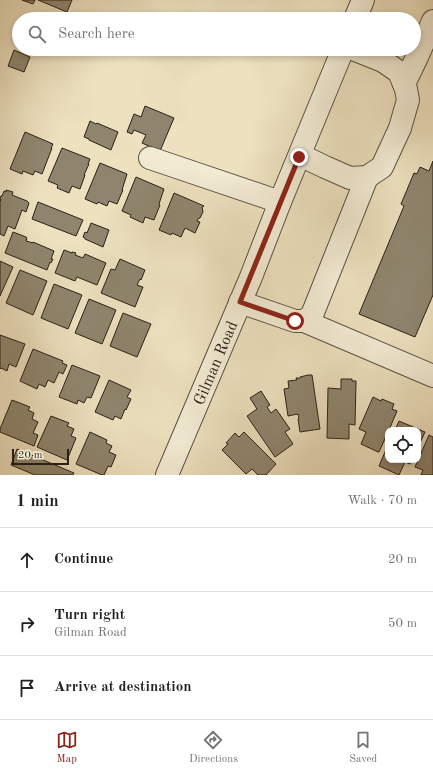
<!DOCTYPE html>
<html lang="en">
<head>
<meta charset="utf-8">
<style>
	:root { --surface:#fff; --page:#f2f2f2; --text:#202124; --muted:#757577; --line:#e0e0e0; --accent:#8f2418 }
	body { margin:0; font-family:"Old Standard TT",serif; background:var(--page); color:var(--text) }
	.controls { position:absolute; right:12px; bottom:12px; display:grid; overflow:hidden; border-radius:8px; box-shadow:0 2px 6px #0003 }
	.controls button { width:36px; height:36px; display:grid; place-items:center; padding:0; border:0; border-bottom:1px solid var(--line); background:var(--surface); color:var(--text); font:20px sans-serif }
	.scale { position:absolute; left:12px; bottom:10px; width:57px; box-sizing:border-box; padding-left:4px; border:2px solid #292116; border-top:0; font-size:11px; line-height:14px; white-space:nowrap; color:#292116; -webkit-text-stroke:3px #f3ecd5; paint-order:stroke }
	.stop { position:absolute; width:12px; height:12px; margin:-9px; border:3px solid #8f2418; border-radius:50%; background:#fff }
	.stop.end { background:#8f2418; border-color:#fff; box-shadow:0 1px 4px #0008 }
	.list { margin:0; padding:0; list-style:none }
	h2 { display:flex; justify-content:space-between; align-items:center; height:52px; margin:0; padding:0 16px; font-size:17px }
	h2 small { font-size:13px; font-weight:400; color:var(--muted) }
	.list li { display:grid; grid-template-columns:26px 1fr auto; gap:12px; align-items:center; box-sizing:border-box; height:64px; padding:0 16px; border-top:1px solid var(--line) }
	.list b { display:block; font-size:15px; white-space:nowrap }
	.list p { margin:0; font-size:13px; white-space:nowrap; color:var(--muted) }
	.list em { font-size:13px; font-style:normal; color:var(--muted) }
	.icon { flex:none; width:22px; height:22px; fill:none; stroke:currentColor; stroke-width:2; stroke-linecap:round; stroke-linejoin:round }
	.map { position:relative; flex:none; width:433px; height:475px; overflow:hidden }
	.search { position:absolute; background:var(--surface); box-shadow:0 2px 6px #0003; left:12px; right:12px; top:12px; height:44px; display:flex; align-items:center; gap:10px; box-sizing:border-box; padding:0 14px; border-radius:22px; color:var(--muted); font-size:15px }
	.sheet { height:244px; background:var(--surface) }
	nav { display:flex; justify-content:space-around; align-items:center; box-sizing:border-box; height:56px; border-top:1px solid var(--line); background:var(--surface); font-size:11px; color:var(--muted) }
	nav a { display:grid; justify-items:center; gap:2px }
	nav .on { color:var(--accent) }
	.map>svg:first-child { display:block }
	.building { fill:#8f856e; stroke:#292116 }
	.lines { fill:none; stroke-linecap:round; stroke-linejoin:round }
	.minor-casing { stroke:#5a5140; stroke-width:24 }
	.minor { stroke:#f3ecd5; stroke-width:22 }
	.route { stroke:#8f2418; stroke-width:5 }
	.labels { text-anchor:middle; stroke-width:3; stroke-linejoin:round; paint-order:stroke }
	.street-label { font-size:16px; fill:#292116; stroke:#f3ecd5 }
</style>
</head>
<body>
<div class="map">
<svg width="433" height="475" viewBox="0 0 433 475">
	<rect width="100%" height="100%" fill="#ede1bf"/>
	<filter id="stains"><feTurbulence type="fractalNoise" baseFrequency=".005" numOctaves="4"/><feColorMatrix values="0 0 0 0 .2 0 0 0 0 .09 0 0 0 0 .02 0 0 0 .5 -.17"/></filter>
	<radialGradient id="worn" r=".72"><stop offset=".6" stop-color="#630" stop-opacity="0"/><stop offset="1" stop-color="#630" stop-opacity=".3"/></radialGradient>
	<g class="building">
		<polygon points="22,0 35,0 33,4"/>
		<polygon points="38,0 72,0 67,12"/>
		<polygon points="14,50 30,57 24,72 8,66"/>
		<polygon points="145,106 174,118 160,151 142,143 146,135 134,130 132,134 127,132 134,114 141,117"/>
		<polygon points="90,121 96,124 97,123 118,132 111,150 89,140 89,139 84,137"/>
		<polygon points="25,132 53,144 51,148 52,148 42,174 35,171 33,175 23,171 22,174 10,169"/>
		<polygon points="62,148 90,159 88,164 89,164 84,175 85,175 80,189 72,186 69,193 57,188 58,185 48,181"/>
		<polygon points="433,161 433,295 415,337 359,314 404,206 401,204 414,173 417,174 420,167 429,171"/>
		<polygon points="100,163 127,174 122,190 123,190 117,204 109,201 107,206 98,202 97,204 85,199"/>
		<polygon points="136,177 164,189 159,204 160,205 154,220 145,217 143,223 130,217 131,215 122,211"/>
		<polygon points="6,190 13,192 12,195 27,201 29,203 26,212 22,210 15,229 8,226 4,236 0,234 0,202 1,199 0,199 0,197 1,196 2,196 4,191 6,192"/>
		<polygon points="174,193 204,206 202,207 203,212 200,218 198,219 197,221 200,222 195,233 185,228 181,237 172,233 171,235 159,230"/>
		<polygon points="38,202 83,220 76,236 32,219"/>
		<polygon points="91,223 109,230 103,247 85,239 85,238 83,237 85,232 87,233"/>
		<polygon points="13,232 26,237 27,238 26,241 33,243 33,242 54,251 51,259 53,259 51,263 50,262 47,270 5,253"/>
		<polygon points="64,250 72,253 72,252 76,253 75,255 83,258 85,254 106,263 97,285 77,277 75,281 55,273"/>
		<polygon points="120,259 145,270 141,280 140,279 137,285 143,287 135,307 101,293 111,269 115,270"/>
		<polygon points="0,261 13,267 0,296"/>
		<polygon points="20,270 47,281 33,315 6,303"/>
		<polygon points="54,284 82,295 68,329 41,318"/>
		<polygon points="89,299 116,310 102,344 75,333"/>
		<polygon points="123,313 151,324 137,357 110,346"/>
		<polygon points="0,335 25,344 16,367 9,364 7,371 1,368 0,369"/>
		<polygon points="33,349 63,361 62,363 67,365 63,374 59,372 54,383 48,380 45,387 39,384 37,389 20,381"/>
		<polygon points="72,365 100,376 91,398 87,397 84,403 78,400 77,404 59,397"/>
		<polygon points="308,375 312,375 320,429 300,432 298,419 299,419 298,414 288,416 284,389 289,388 288,381 297,380 296,378 300,378 300,377"/>
		<polygon points="341,379 352,379 352,381 356,381 355,425 349,424 349,439 327,438 328,388 341,389"/>
		<polygon points="109,380 131,390 127,397 131,399 126,410 125,409 121,419 115,416 113,420 95,412"/>
		<polygon points="261,391 270,405 267,407 271,413 276,409 290,429 285,432 293,444 275,457 247,416 257,409 250,398"/>
		<polygon points="373,397 381,401 382,399 394,404 392,409 397,411 389,430 388,430 388,432 379,452 378,452 361,444 366,432 359,429"/>
		<polygon points="12,400 30,407 28,410 34,413 32,419 38,422 33,433 38,435 34,446 0,432 0,429"/>
		<polygon points="51,416 69,423 67,426 74,429 71,436 76,438 67,460 37,447"/>
		<polygon points="399,421 425,432 418,447 418,430 395,430"/>
		<polygon points="90,432 107,440 106,443 112,446 109,452 116,455 111,467 108,466 104,475 102,475 76,464"/>
		<polygon points="244,432 276,464 266,475 258,475 252,469 246,474 222,450 228,444 226,443 235,433 239,437"/>
		<polygon points="429,435 433,437 433,475 421,475 423,470 415,467"/>
		<polygon points="388,445 388,460 412,460 410,464 405,462 399,475 379,466"/>
		<polygon points="17,449 74,473 73,475 35,475 11,465"/>
	</g>
	<g class="lines">
		<defs>
			<g id="minor">
				<polyline points="355,19 363,0"/>
				<polyline points="404,84 417,57 433,21"/>
				<polyline points="300,155 325,167 350,178 367,177 382,167 400,128 408,100 406,89 399,72 383,61 353,49"/>
				<polyline points="150,158 280,202"/>
				<polyline points="240,302 295,321 304,321 312,315 367,177"/>
				<polyline points="304,321 433,376"/>
				<path id="s1" d="M167,475L251,277L280,202L343,49"/>
			</g>
		</defs>
		<use href="#minor" class="minor-casing"/>
		<use href="#minor" class="minor"/>
	</g>
	<g class="lines">
		<polyline class="route" points="295,321 240,302 299,157"/>
	</g>
	<g class="labels">
		<g class="street-label">
			<text dy="6" stroke="none"><textPath href="#s1" startOffset="122">Gilman Road</textPath></text>
		</g>
	</g>
	<rect width="100%" height="100%" filter="url(#stains)"/>
	<rect width="100%" height="100%" fill="url(#worn)"/>
</svg>
<div class="controls">
<button><svg class="icon" aria-label="locate" viewBox="0 0 24 24"><circle cx="12" cy="12" r="6"/><path d="M12 2v4M12 18v4M2 12h4M18 12h4"/></svg></button>
</div>
<div class="scale">20 m</div>
<div class="stop" style="left:295px;top:321px"></div>
<div class="stop end" style="left:299px;top:157px"></div>
<div class="search"><svg class="icon" aria-label="search" viewBox="0 0 24 24"><circle cx="10" cy="10" r="6"/><path d="M15 15l6 6"/></svg>Search here</div>
</div>
<section class="sheet">
<h2>1 min<small>Walk · 70 m</small></h2>
<ul class="list">
<li><svg class="icon" aria-label="ahead" viewBox="0 0 24 24"><path d="M12 20V5M6 11l6-6 6 6"/></svg><div><b>Continue</b></div><em>20 m</em></li>
<li><svg class="icon" aria-label="right" viewBox="0 0 24 24"><path d="M7 20v-9h11M14 6l5 5-5 5"/></svg><div><b>Turn right</b><p>Gilman Road</p></div><em>50 m</em></li>
<li><svg class="icon" aria-label="arrive" viewBox="0 0 24 24"><path d="M6 21V4h12l-3 4 3 4H6"/></svg><div><b>Arrive at destination</b></div></li>
</ul>
</section>
<nav>
<a class="on"><svg class="icon" aria-label="map" viewBox="0 0 24 24"><path d="M3 6l6-2 6 2 6-2v14l-6 2-6-2-6 2zM9 4v14M15 6v14"/></svg>Map</a>
<a><svg class="icon" aria-label="directions" viewBox="0 0 24 24"><path d="M12 3l9 9-9 9-9-9zM9 14v-3h6M13 9l2 2-2 2"/></svg>Directions</a>
<a><svg class="icon" aria-label="saved" viewBox="0 0 24 24"><path d="M7 4h10v16l-5-4-5 4z"/></svg>Saved</a>
</nav>
</body>
</html>
